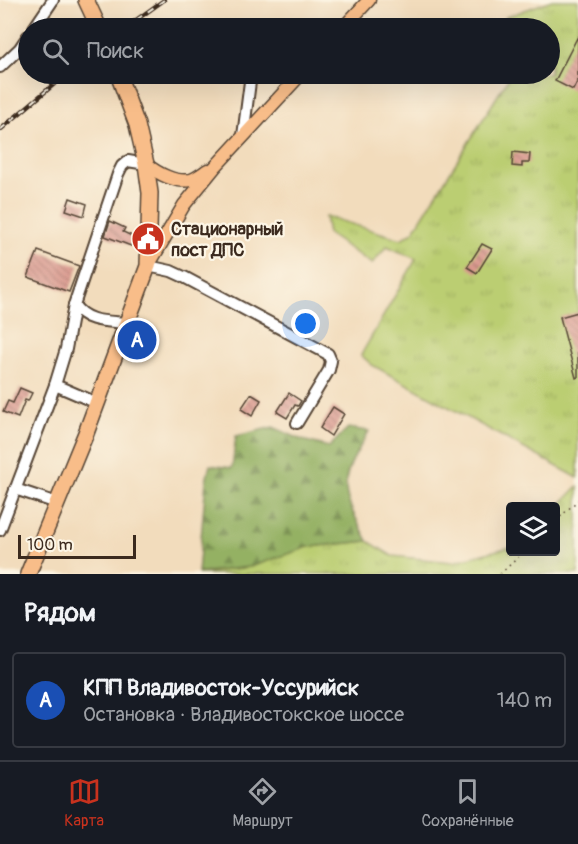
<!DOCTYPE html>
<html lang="ru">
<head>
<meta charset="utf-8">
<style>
	:root { --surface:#171b24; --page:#20242c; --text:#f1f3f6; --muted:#9ea1a6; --line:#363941; --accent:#c8321e }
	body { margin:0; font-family:Pangolin,sans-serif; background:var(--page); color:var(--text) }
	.controls { position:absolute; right:18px; bottom:18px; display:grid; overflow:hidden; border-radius:6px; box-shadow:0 6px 24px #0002 }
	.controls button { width:54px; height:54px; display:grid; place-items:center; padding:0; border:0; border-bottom:2px solid var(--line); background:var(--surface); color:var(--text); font:30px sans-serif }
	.scale { position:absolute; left:18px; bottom:15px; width:118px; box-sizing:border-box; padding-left:6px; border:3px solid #3b2a1e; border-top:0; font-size:16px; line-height:21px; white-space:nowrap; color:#3b2a1e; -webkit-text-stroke:4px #fcf5e5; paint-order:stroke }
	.you { position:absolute; left:306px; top:324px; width:21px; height:21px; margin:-15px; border:4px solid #fff; border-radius:50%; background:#1a73e8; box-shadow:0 0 0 9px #1a73e833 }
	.badge { display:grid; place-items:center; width:39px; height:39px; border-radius:50%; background:var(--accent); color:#fff; font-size:20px; font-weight:700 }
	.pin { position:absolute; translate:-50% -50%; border:3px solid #fff; box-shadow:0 2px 6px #0006 }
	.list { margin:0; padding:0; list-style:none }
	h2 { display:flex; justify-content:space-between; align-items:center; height:78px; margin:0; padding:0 24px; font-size:26px }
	h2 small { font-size:20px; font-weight:400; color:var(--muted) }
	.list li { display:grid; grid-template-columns:39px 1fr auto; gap:18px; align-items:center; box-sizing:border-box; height:96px; margin:0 12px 12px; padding:0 12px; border:2px solid var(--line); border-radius:6px }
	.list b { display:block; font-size:22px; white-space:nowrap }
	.list p { margin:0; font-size:20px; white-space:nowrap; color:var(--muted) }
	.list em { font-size:20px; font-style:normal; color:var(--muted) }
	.icon { flex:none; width:33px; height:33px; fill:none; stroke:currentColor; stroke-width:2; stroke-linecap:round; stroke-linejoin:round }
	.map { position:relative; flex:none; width:578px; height:574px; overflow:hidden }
	.search { position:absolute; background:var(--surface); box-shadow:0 6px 24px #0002; left:18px; right:18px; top:18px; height:66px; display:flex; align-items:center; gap:15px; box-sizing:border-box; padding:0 21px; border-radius:33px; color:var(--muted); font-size:22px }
	.sheet { height:186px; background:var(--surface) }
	nav { display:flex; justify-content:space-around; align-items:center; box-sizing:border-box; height:84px; border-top:2px solid var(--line); background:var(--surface); font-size:16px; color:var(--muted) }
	nav a { display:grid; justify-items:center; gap:3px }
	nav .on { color:var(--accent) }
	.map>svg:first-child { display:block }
	.grass { fill:url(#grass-tufts); stroke:#7b7c48; stroke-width:1.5 }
	.forest { fill:url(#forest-firs); stroke:#686e41; stroke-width:1.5 }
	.building { fill:url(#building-back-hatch) }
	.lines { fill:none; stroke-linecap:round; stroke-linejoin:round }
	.minor-casing { stroke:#564536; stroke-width:14 }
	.major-casing { stroke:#564536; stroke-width:15 }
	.highway-casing { stroke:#564536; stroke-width:18 }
	.path { stroke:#564536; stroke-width:1.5; stroke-dasharray:1.5 4.5; stroke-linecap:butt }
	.minor { stroke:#fff; stroke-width:10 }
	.major { stroke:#f8bd89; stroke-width:12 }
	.highway { stroke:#f8bd89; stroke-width:15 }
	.rail-casing { stroke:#3b2a1e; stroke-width:4.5 }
	.rail { stroke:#fcf5e5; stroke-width:2; stroke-dasharray:7; stroke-linecap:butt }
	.labels { text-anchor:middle; stroke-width:4.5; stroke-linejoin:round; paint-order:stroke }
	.poi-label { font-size:18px; font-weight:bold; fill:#3b2a1e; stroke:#fcf5e5; text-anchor:start }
</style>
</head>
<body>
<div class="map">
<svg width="578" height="574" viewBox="0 0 578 574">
	<defs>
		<pattern id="grass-tufts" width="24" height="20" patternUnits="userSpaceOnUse" patternTransform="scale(1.5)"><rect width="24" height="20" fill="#bbce72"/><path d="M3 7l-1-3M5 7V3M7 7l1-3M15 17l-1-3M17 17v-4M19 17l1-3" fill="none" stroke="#a2b162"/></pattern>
		<pattern id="forest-firs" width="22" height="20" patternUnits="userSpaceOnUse" patternTransform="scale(1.5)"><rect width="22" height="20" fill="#94b164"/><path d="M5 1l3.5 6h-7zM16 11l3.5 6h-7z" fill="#7a9052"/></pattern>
		<pattern id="building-back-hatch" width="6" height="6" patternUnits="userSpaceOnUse" patternTransform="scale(1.5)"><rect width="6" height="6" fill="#da998e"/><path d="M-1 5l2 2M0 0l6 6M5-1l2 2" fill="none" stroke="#b27d73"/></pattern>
	</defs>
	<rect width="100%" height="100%" fill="#fcf5e5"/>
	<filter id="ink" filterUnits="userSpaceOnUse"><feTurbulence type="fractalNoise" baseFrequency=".0167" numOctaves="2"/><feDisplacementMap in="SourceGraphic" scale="12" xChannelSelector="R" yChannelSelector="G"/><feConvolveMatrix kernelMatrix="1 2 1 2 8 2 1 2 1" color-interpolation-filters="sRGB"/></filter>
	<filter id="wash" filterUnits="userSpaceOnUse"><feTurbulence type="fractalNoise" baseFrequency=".008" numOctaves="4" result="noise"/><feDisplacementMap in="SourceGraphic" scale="24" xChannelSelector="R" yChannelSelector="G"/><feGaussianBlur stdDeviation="1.35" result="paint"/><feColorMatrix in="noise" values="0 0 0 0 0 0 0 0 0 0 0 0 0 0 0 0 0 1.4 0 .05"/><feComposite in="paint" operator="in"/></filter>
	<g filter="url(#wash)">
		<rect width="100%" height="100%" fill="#f2dcbc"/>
		<g class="grass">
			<polygon points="552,0 578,0 578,478 372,365 361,355 416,259 387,246 372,264 328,234 325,216 401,239 413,232 511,74 550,74 550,28 509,28 506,17"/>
			<polygon points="578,486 578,574 197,574 250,567 308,547 368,541 392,556 452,562 510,547 510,552 556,552 556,509"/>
		</g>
		<path class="forest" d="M273,427L302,440L329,447L348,428L369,431C360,448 344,469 346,488C347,506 360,525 368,541L308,547L250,567L198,573L206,481L210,465L232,468L236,436Z"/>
		<g id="blocks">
			<g class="building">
				<polygon points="578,36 578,80 573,90 555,81"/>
				<polygon points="513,152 530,154 529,163 522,163 522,167 512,166"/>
				<polygon points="70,198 87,204 84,216 66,210"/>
				<polygon points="110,221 125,228 123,232 134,237 131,246 105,236"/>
				<polygon points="482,244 492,249 477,273 467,267"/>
				<polygon points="38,251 79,266 69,292 28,277"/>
				<polygon points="578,312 578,377 576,378 560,317"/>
				<polygon points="20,388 32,393 28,401 25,400 18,418 3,412 8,401 13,403"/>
				<polygon points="289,393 301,401 298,406 295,405 287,418 277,412"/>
				<polygon points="251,394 261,400 252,416 241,409"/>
				<polygon points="333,407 344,414 331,436 320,428"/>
			</g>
		</g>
	</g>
	<g filter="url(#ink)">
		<use href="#blocks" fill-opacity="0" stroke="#564536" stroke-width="1.5"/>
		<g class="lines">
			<defs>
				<g id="minor">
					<polyline points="34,28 53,0"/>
					<polyline points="0,67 20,48 28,36"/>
					<polyline points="243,136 251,74"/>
					<polyline points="148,266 171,271 184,277 328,354 331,361 329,370 297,423"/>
					<path d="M74,305C86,323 107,321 127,323"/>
					<polyline points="55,385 97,403"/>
					<polyline points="15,489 57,503"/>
					<polyline points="0,530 55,385 66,349 74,305 118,174 122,166 128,161 146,164"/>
				</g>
				<g id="major">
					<polyline points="343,28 369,0"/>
					<path d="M146,164C158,174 176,183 191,180C197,178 203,173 208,170"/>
					<polyline points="148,266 184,205 215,167 301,74"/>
				</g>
				<g id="highway">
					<polyline points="86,0 99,28"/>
					<polyline points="28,574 86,433 148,266 150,193 146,164 137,125 118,74"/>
				</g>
			</defs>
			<use href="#minor" class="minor-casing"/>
			<use href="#major" class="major-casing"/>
			<use href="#highway" class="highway-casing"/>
			<g class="path">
				<polyline points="556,521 578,500"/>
				<polyline points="500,574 524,552"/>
			</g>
			<use href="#minor" class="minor"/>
			<use href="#major" class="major"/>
			<use href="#highway" class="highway"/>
			<defs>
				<g id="rail">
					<polyline points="125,28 164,0"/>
					<polyline points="0,130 66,74"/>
				</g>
			</defs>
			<use href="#rail" class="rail-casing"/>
			<use href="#rail" class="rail"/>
		</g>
	</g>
	<defs>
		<symbol id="civic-disc" viewBox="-11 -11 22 22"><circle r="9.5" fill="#c8321e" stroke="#fcf5e5"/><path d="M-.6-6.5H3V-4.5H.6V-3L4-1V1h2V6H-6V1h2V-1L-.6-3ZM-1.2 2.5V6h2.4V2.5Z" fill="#fff"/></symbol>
	</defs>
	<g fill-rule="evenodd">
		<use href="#civic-disc" x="129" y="220" width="38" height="38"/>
	</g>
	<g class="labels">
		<g class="poi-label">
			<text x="171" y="235">Стационарный<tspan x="171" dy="21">пост ДПС</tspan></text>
		</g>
	</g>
</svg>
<div class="controls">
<button><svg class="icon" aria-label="layers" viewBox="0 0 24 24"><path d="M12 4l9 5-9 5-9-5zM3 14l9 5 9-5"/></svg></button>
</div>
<div class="scale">100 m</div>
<div class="you"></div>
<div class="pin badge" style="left:137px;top:340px;background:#1a4fb4">A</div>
<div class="search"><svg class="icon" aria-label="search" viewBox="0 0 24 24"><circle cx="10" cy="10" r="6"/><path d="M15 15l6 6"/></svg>Поиск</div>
</div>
<section class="sheet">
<h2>Рядом<small></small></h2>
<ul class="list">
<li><span class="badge" style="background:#1a4fb4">A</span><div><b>КПП Владивосток-Уссурийск</b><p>Остановка · Владивостокское шоссе</p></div><em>140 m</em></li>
</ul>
</section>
<nav>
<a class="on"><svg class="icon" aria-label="map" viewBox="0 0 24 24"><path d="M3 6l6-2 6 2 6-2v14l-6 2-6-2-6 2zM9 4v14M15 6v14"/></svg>Карта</a>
<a><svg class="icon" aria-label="directions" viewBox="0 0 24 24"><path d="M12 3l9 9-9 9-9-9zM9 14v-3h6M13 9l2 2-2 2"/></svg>Маршрут</a>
<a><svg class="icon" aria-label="saved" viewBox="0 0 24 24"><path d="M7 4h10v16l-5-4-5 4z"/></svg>Сохранённые</a>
</nav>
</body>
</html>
